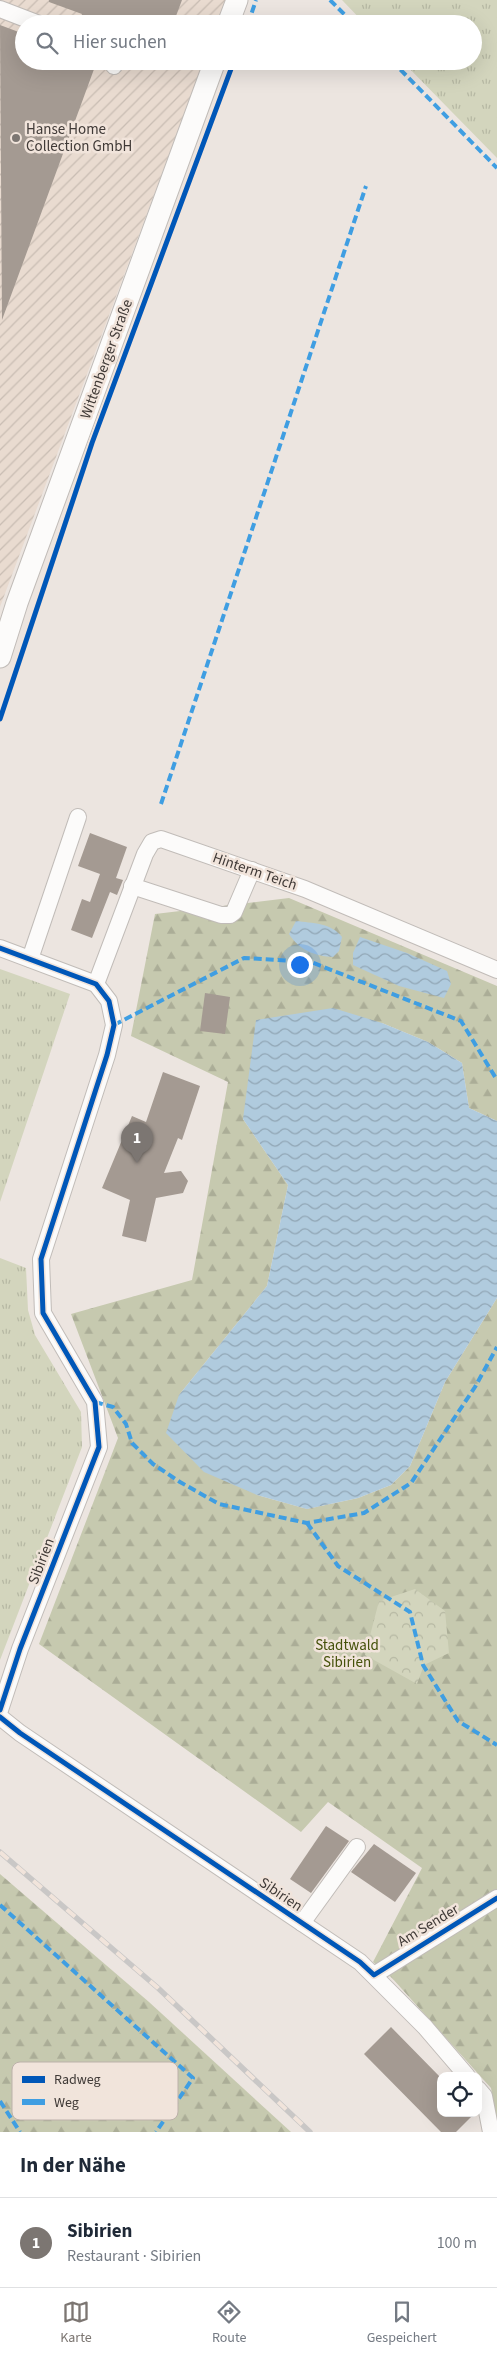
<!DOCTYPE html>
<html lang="de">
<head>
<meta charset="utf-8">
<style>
	:root { --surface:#fff; --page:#f6f6f7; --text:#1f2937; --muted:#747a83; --line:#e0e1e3; --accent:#7c7672 }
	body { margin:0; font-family:"Source Sans 3",sans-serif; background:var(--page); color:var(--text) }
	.controls { position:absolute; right:15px; bottom:15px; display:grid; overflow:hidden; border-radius:10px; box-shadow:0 5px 20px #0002 }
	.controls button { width:45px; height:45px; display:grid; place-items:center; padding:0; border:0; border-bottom:1px solid var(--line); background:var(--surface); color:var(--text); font:25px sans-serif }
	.you { position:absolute; left:299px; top:964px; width:18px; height:18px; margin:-12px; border:4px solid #fff; border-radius:50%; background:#1a73e8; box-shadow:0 0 0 8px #1a73e833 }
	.badge { display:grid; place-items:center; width:32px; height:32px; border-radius:50%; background:var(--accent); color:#fff; font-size:16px; font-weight:700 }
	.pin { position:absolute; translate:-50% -41px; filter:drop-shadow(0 1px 2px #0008) }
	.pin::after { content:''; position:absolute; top:26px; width:18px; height:15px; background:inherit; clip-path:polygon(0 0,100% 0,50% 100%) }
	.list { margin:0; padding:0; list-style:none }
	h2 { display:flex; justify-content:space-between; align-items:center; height:65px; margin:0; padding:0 20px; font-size:21px }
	h2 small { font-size:16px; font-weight:400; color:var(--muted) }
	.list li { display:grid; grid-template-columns:32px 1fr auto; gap:15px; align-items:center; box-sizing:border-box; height:90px; padding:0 20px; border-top:1px solid var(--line) }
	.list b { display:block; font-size:19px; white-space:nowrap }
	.list p { margin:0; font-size:16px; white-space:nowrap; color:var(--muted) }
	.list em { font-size:16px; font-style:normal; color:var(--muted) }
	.icon { flex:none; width:28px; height:28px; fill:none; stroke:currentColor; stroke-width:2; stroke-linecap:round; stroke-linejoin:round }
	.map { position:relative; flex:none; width:497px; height:2132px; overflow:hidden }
	.search { position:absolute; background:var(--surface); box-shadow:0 5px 20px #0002; left:15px; right:15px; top:15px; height:55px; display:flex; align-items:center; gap:12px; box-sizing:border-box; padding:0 18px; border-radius:28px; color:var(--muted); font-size:19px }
	.sheet { height:155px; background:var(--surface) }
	nav { display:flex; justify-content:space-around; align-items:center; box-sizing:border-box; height:70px; border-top:1px solid var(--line); background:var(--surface); font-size:14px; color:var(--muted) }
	nav a { display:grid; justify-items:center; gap:2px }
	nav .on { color:var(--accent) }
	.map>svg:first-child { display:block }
	.industrial { fill:url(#industrial-furrows) }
	.grass { fill:url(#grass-tufts) }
	.forest { fill:url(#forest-firs) }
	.park { fill:url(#park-crowns) }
	.water { fill:url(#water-waves) }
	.building { fill:#a49a92 }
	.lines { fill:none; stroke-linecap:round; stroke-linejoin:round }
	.minor-casing { stroke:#c1bcb8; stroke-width:18 }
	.major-casing { stroke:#c1bcb8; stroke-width:23 }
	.minor { stroke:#fcfbfa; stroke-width:16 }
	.major { stroke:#fcfbfa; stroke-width:21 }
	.rail-casing { stroke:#c9c7c6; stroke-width:5.5 }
	.rail { stroke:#f1e4db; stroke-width:4; stroke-dasharray:11; stroke-linecap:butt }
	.quiet { stroke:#3f9ee2; stroke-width:4; stroke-dasharray:8 4; stroke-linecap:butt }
	.cycleway-casing { stroke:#f1e4db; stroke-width:8 }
	.cycleway { stroke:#0057b8; stroke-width:5 }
	.poi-dot { fill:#7c7672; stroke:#f1e4db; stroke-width:2 }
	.labels { text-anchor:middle; stroke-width:5; stroke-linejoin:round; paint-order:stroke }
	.poi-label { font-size:15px; fill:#403a37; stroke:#f1e4db; text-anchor:start }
	.street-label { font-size:15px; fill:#403a37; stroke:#f1e4db }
	.park-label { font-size:15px; fill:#45510a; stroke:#f1e4db }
	.key { fill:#f1e4db; stroke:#bcb1aa; stroke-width:1 }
	.key-label { font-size:14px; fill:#403a37 }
</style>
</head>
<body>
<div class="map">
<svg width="497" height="2132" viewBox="0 0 497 2132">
	<defs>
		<pattern id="industrial-furrows" width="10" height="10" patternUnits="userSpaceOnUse" patternTransform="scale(1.25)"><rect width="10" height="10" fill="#e9dbd0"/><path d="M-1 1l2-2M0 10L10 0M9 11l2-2" fill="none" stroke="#c9bdb3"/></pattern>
		<pattern id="grass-tufts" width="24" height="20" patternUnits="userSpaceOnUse" patternTransform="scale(1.25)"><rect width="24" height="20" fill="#d3d5bd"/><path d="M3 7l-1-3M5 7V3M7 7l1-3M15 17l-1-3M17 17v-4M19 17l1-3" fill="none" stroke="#b6b8a3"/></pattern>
		<pattern id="forest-firs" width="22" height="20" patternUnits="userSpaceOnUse" patternTransform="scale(1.25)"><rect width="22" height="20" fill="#c6c9af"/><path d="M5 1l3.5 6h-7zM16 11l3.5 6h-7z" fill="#abad97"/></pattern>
		<pattern id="park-crowns" width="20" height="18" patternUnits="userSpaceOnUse" patternTransform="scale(1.25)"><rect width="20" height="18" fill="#d3d5bd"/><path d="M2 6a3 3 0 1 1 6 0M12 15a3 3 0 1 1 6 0" fill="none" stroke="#b6b8a3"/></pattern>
		<pattern id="water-waves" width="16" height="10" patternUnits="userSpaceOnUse" patternTransform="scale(1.25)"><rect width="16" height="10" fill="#b0cbde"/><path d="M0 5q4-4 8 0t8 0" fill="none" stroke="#91a6b5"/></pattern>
	</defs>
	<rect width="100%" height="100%" fill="#ece5e0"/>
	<polygon class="industrial" points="0,0 227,0 218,24 24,24 24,61 204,61 0,607"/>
	<g class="grass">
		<polygon points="342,0 497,0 497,158 402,61 473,61 473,24 365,24"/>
		<polygon points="0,969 70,994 0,1202"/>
		<polygon points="0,1258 26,1268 28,1310 35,1335 81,1412 82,1447 0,1660"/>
	</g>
	<g class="forest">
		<polygon points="289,898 497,986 497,1121 469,1108 462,1063 428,1042 382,1023 243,1119 288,1185 267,1286 179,1395 257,1495 307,1509 358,1498 391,1485 410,1466 445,1382 497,1298 497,2121 491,2088 392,1978 373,1962 422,1868 328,1802 301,1832 39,1644 118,1438 71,1314 192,1280 228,1082 131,1036 155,914"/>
		<polygon points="0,1874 149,2002 291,2132 0,2132"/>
	</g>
	<polygon class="park" points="415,1589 445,1611 449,1653 424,1665 417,1684 365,1655 379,1601"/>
	<g class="water">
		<path d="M296,921C312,923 332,923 342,937L339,951L333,957C315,956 299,950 289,934Z"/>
		<polygon points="360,937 407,953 447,971 451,984 444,998 399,986 353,965 353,953"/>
		<polygon points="333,1008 382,1023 428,1042 462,1063 469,1108 497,1121 497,1298 445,1382 410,1466 391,1485 358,1498 307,1509 257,1495 204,1472 166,1433 179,1395 267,1286 288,1185 243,1119 256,1020"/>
	</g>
	<g class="building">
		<polygon points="49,0 182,0 173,24 78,24 82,14 49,2"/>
		<polygon points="0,25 24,34 24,61 97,61 2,320"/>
		<polygon points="90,833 127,847 116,878 123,880 117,895 110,892 92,938 71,930 82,899 90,902 100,874 78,866"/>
		<polygon points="205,993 230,997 225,1034 200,1031"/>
		<polygon points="163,1072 200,1086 182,1140 178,1138 164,1173 181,1171 188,1181 183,1193 156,1198 146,1242 122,1236 130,1200 102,1188 132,1116 146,1122"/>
		<polygon points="326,1826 349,1841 311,1893 290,1879"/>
		<polygon points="374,1844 416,1873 395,1902 351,1872"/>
		<polygon points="391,2027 441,2078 441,2113 475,2113 456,2132 441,2132 364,2054"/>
	</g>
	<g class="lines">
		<defs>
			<g id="minor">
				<polyline points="0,9 39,24"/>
				<polyline points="114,66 115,61"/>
				<polyline points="132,886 221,915 230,915 234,912 252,870"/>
				<polyline points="0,948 96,984 109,1001 114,1025 107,1055 41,1259 43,1313 95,1402 99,1447 20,1649 0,1710"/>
				<polyline points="30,959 78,817"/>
				<polyline points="96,984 145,854 152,842 161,839 305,889 497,970"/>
				<polyline points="0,1717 20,1733 360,1962 425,2027 467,2076"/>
				<polyline points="302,1923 357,1847"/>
				<polyline points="374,1975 497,1898"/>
				<polyline points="478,2089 484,2096 491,2132"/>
			</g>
			<g id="major">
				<polyline points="228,24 237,0"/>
				<polyline points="0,657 17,603 215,61"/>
			</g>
		</defs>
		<use href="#minor" class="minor-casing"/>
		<use href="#major" class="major-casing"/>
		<use href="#minor" class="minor"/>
		<use href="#major" class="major"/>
		<defs>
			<polyline id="rail" points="0,1852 158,1988 310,2132"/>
		</defs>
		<use href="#rail" class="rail-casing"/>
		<use href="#rail" class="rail"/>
		<g class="quiet">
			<polyline points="330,0 354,24"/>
			<polyline points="248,24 256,0"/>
			<polyline points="392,61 497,168"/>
			<polyline points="161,804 366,186"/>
			<polyline points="114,1025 244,958 311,962 461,1021 497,1080"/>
			<polyline points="95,1402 113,1407 126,1424 132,1443 153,1464 180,1482 219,1504 307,1523 364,1513 411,1483 475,1387 497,1347"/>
			<polyline points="307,1523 338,1566 410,1612 423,1665 458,1721 497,1745"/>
			<polyline points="0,1905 193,2078 156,2132"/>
			<polyline points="0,2101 20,2132"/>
		</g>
		<defs>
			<g id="cycleway">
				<polyline points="0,719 92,443 234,61"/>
				<polyline points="0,948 96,984 109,1001 114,1025 107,1055 41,1259 43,1313 95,1402 99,1447 20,1649 0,1710"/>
				<polyline points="0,1717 20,1733 360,1962 374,1975 497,1898"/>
			</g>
		</defs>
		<use href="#cycleway" class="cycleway-casing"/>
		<use href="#cycleway" class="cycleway"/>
	</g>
	<circle class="poi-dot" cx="16" cy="138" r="5"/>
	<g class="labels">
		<g class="poi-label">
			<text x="26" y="134">Hanse Home<tspan x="26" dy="17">Collection GmbH</tspan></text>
		</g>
		<g class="street-label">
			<text transform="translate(106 359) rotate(-70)" y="5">Wittenberger Straße</text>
			<text transform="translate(255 871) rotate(19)" y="5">Hinterm Teich</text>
			<text transform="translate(41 1561) rotate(-69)" y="5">Sibirien</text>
			<text transform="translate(281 1894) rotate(34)" y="5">Sibirien</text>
			<text transform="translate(428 1925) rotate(-31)" y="5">Am Sender</text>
		</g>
		<g class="park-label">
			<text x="347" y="1650">Stadtwald<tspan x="347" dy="17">Sibirien</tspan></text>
		</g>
	</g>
	<rect x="12" y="2062" width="166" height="58" rx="8" class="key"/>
	<rect x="22" y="2076" width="23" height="7" fill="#0057b8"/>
	<rect x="22" y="2099" width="23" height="6" fill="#3f9ee2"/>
	<g class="key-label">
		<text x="54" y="2084">Radweg</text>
		<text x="54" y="2107">Weg</text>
	</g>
</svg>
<div class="controls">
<button><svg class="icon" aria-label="locate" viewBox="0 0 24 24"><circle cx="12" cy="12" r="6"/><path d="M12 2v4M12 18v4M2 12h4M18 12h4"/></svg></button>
</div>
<div class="you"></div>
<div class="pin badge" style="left:137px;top:1163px">1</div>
<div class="search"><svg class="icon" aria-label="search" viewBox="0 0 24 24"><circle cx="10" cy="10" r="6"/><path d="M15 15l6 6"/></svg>Hier suchen</div>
</div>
<section class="sheet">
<h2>In der Nähe<small></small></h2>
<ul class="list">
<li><span class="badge">1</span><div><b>Sibirien</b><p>Restaurant · Sibirien</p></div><em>100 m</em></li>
</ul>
</section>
<nav>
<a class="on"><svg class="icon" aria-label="map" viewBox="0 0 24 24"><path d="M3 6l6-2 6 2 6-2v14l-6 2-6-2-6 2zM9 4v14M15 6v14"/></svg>Karte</a>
<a><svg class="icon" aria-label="directions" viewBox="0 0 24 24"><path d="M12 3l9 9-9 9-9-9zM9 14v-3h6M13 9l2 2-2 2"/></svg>Route</a>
<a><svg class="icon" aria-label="saved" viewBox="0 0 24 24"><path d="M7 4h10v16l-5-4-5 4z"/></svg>Gespeichert</a>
</nav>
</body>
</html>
